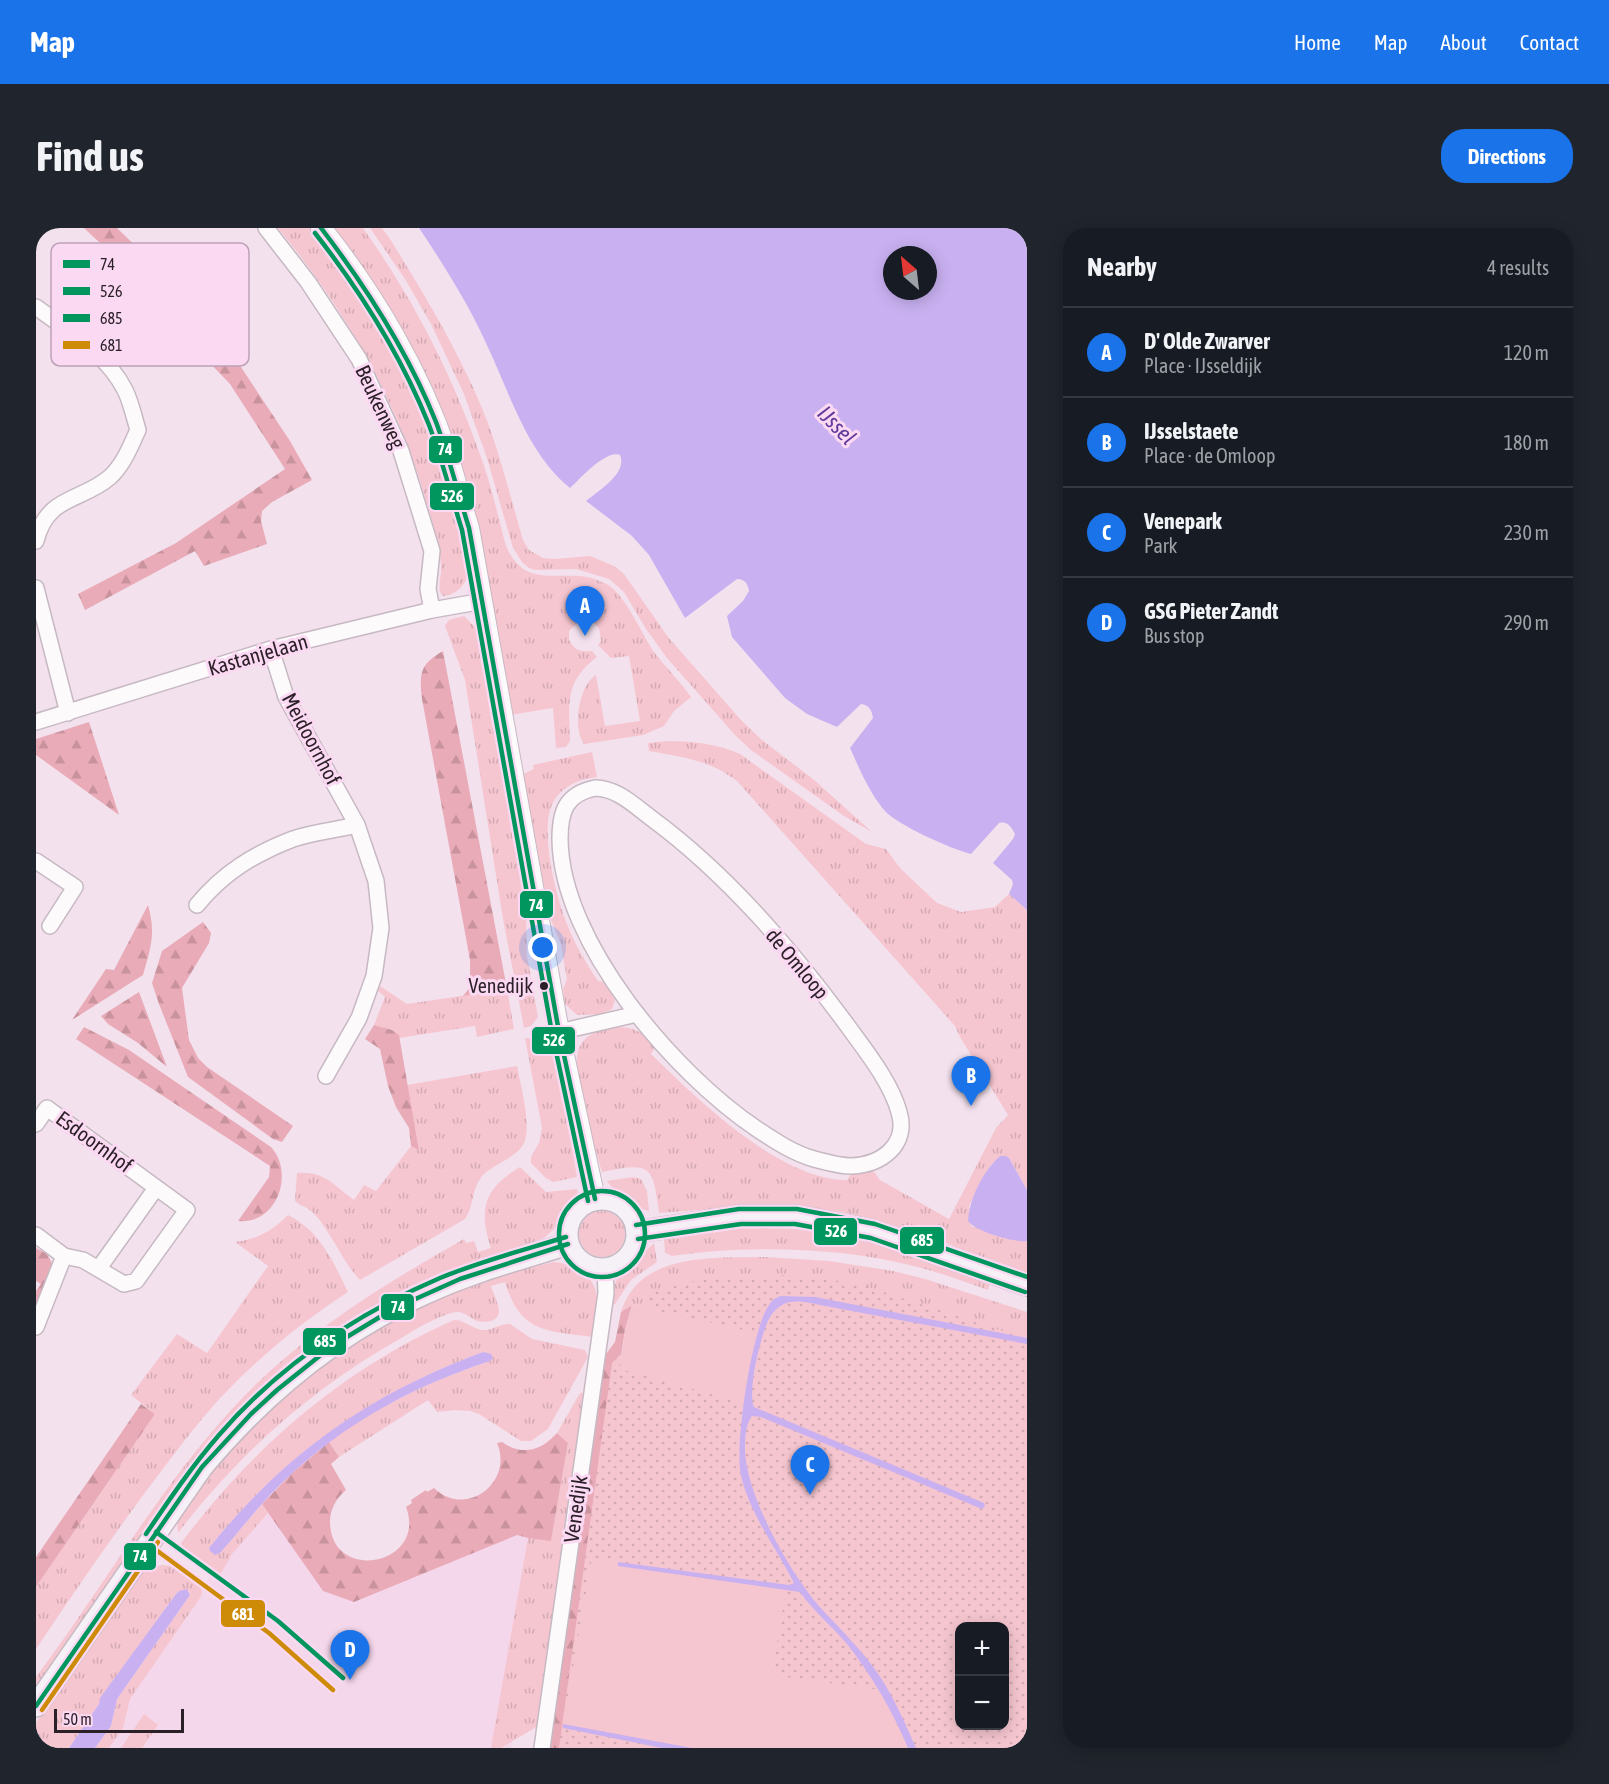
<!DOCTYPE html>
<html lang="en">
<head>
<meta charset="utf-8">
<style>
	:root { --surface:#171b24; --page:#20242c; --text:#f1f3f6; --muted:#9ea1a6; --line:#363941; --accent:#1a73e8 }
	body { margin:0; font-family:"Asap Condensed",sans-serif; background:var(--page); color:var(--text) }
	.controls { position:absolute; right:18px; bottom:18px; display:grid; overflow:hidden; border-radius:12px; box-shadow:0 3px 15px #0003 }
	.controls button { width:54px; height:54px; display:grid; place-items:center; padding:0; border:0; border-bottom:2px solid var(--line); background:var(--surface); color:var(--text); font:30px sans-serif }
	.compass { position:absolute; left:847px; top:18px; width:54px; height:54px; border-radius:50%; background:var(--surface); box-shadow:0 3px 15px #0003; rotate:332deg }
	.scale { position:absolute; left:18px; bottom:15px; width:130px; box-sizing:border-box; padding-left:6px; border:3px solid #2b1f28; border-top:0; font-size:16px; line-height:21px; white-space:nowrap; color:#2b1f28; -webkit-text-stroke:4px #fbd9f2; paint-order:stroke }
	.you { position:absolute; left:507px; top:720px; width:21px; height:21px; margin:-15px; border:4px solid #fff; border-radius:50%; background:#1a73e8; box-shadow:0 0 0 9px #1a73e833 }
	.badge { display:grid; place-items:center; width:39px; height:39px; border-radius:50%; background:var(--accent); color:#fff; font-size:20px; font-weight:700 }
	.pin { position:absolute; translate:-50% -50px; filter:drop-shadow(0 2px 3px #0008) }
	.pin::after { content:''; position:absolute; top:32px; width:21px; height:18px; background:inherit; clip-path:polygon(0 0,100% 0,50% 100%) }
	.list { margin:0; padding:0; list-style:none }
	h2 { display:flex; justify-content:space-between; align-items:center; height:78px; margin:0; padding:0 24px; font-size:26px }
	h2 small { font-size:20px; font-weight:400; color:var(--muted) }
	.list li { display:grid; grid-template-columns:39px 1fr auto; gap:18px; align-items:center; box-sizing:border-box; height:90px; padding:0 24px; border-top:2px solid var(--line) }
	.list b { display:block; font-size:22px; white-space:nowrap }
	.list p { margin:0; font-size:20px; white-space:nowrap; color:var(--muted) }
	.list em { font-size:20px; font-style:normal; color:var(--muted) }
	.map { position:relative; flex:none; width:991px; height:1520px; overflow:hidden; border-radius:24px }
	header { display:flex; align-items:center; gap:36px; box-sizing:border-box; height:84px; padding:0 30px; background:var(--accent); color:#fff }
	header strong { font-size:28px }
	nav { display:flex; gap:33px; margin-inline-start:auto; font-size:21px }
	.intro { display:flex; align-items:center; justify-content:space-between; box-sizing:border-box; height:144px; padding:0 36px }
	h1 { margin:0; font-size:42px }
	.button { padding:15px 27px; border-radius:24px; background:var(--accent); color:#fff; font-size:21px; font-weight:700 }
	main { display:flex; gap:36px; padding:0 36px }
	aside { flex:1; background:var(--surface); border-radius:24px; box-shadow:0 3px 15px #0003 }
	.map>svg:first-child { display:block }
	.built { fill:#f5d7ec }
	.grass { fill:url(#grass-tufts) }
	.forest { fill:url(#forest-firs) }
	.park { fill:url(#park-dots); fill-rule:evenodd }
	.garden { fill:#f6c6d0 }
	.water { fill:#c9b1f1; fill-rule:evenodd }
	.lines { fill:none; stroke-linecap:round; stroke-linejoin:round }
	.minor-casing { stroke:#c7b9c3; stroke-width:18 }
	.tertiary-casing { stroke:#c7b9c3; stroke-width:22 }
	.secondary-casing { stroke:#c7b9c3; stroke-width:24 }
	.minor { stroke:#fdfafc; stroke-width:15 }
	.tertiary { stroke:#fdfafc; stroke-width:20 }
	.secondary { stroke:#f6f1f6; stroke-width:21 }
	.bus-1-casing { stroke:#fbd9f2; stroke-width:9 }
	.bus-2-casing { stroke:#fbd9f2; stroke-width:9 }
	.bus-3-casing { stroke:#fbd9f2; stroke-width:9 }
	.bus-4-casing { stroke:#fbd9f2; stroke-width:9 }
	.bus-1 { stroke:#00965e; stroke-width:4.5 }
	.bus-2 { stroke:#00965e; stroke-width:4.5 }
	.bus-3 { stroke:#00965e; stroke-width:4.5 }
	.bus-4 { stroke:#ce8b08; stroke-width:4.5 }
	.bus-dot { fill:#2b1f28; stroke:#fbd9f2; stroke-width:2 }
	.labels { text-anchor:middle; stroke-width:6; stroke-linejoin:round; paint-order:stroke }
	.bus-label { font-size:20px; fill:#2b1f28; stroke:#fbd9f2; text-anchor:end }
	.street-label { font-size:21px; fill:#2b1f28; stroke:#fbd9f2 }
	.water-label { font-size:22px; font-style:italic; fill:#5f3a9c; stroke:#fbd9f2 }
	.key { fill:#fbd9f2; stroke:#bda1b5; stroke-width:1.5 }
	.key-label { font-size:16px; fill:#2b1f28 }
	.line-badge { stroke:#fbd9f2; stroke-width:2 }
	.badge-label { font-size:16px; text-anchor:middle; font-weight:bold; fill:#fff }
</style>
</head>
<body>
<header>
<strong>Map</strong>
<nav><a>Home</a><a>Map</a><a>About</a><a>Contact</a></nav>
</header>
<div class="intro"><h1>Find us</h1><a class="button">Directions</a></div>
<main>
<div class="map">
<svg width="991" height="1520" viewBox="0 0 991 1520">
	<defs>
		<pattern id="grass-tufts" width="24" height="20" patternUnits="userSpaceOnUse" patternTransform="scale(1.5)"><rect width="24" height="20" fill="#f6c6d0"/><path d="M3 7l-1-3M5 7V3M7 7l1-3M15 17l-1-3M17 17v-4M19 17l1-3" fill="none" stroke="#d3aab3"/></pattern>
		<pattern id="forest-firs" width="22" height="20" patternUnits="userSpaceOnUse" patternTransform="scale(1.5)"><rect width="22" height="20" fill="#eaabb8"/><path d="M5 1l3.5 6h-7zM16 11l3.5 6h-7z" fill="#c9939e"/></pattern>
		<pattern id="park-dots" width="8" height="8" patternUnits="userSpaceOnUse" patternTransform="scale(1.5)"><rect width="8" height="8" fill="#f6c6d0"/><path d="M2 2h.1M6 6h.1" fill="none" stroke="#d3aab3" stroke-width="1.8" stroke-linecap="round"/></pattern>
	</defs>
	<rect width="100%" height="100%" fill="#f3e1ee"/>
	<polygon class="built" points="232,1281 288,1360 493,1299 505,1324 475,1520 68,1520 91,1468 180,1340"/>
	<g class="grass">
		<path d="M242,0H275C300,32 325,66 344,102C376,159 399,220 418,283C423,302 432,326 431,346C431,357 418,368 407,368L404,364C402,355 406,347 405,337C404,318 397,298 392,279C363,176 310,82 242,0Z"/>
		<path d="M299,0H327C376,69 414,142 442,221C451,244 457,267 463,291C467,304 468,318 476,329C492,354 517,346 542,348C552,348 563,352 572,357C590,368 605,405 618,424C630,440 644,453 655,469L638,483L628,498L607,507L548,516C536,500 543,457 560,447L569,498L604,493L593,428L575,430L562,417L565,413L563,400L555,392H544L533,403V412C539,423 544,424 556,423L561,429C528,454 533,476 534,513L530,519L520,520L517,480L474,487C462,416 454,342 436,272C410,172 359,83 299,0Z"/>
		<path d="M334,0H346L354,11C388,66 421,120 446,180C464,224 474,268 487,312L493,322L507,330L518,331L554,328L578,338L588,346L632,409L705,492L726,512L777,551L836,604L808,588L715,522L699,507L631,430L610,401L588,364L573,351L540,341L500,342L493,340L486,334L477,320L451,230L428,166L395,96L369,51Z"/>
		<polygon points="428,388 440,400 442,409 456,495 487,656 490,680 491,728 502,789 495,798 488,800 467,691 429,452 409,398 413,392"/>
		<path d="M632,513C657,513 681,516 704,526L830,616L850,621L864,640L901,675L925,684L959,679L973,666L991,682V962L973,930L964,928L955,937L933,978L935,998L974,1011L991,1013V1048L885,1005L805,984L730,977L623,985C617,936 614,934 566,944C559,918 531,840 544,818C550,806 563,802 575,800C596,797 606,803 619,819L615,826C661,871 744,952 811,952L815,946L836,941L844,952L913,991L960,900L972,887L924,809L919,798L701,553C673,532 647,529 613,523L612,515Z"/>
		<path d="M556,524L561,549C541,551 520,561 514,582C506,611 520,669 531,696C539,717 550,735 562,753L570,754L579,772L576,781L565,786L541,787L529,776L527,761L531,751L525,717L508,674L485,547L498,541L497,537Z"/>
		<polygon points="344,758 371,776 471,761 478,801 441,809 439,798 363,810 363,807 356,802 338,797 349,769 342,763"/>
		<path d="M489,810C505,811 511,812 520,824L541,949L517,954L510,950L495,935V929L503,915L506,900Z"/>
		<path d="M481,838C484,855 497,901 487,917C478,931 457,936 446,948C435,962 438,979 429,991L324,1052C308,1035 300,1015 287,997C283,990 277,984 271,980C266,977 263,977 259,973L261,945C289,943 297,957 318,972L328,957L340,963L375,918L382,923L371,857Z"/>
		<path d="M484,939L510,964L541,961L542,964L518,1001L508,1010L456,1030L269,1126L0,1462V1449C66,1361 121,1263 195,1182C260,1110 345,1058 428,1011L430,1015L438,1013L442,1024L455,1020C442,981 448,960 484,939Z"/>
		<path d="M597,949L605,951L611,963L613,983C601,981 577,963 571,953Z"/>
		<circle cx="566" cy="1006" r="23"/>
		<path d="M252,987C284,1003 297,1033 312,1064C269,1092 229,1124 193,1161C168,1186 147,1215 126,1242C82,1300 41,1360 0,1421V1359L119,1186L95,1167L141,1106L171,1125L232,1038L199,1014C222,1011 236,1003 252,987Z"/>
		<path d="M692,1000C740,999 787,1000 833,1013C874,1023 914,1041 954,1055L952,1062C926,1053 900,1043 873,1037C802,1019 709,1017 636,1028L629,1025L628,1011Z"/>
		<polygon points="618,1015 621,1034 595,1052 579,1076 575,1078 578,1059 581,1050"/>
		<path d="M729,1029L793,1033L857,1043L889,1051L991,1084V1110L779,1069L702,1101L596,1077L585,1084C603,1024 678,1030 729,1029Z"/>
		<path d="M518,1034C529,1035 536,1038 545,1044C569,1058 560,1085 557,1109C510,1103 484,1105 469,1054L455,1058C458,1069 471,1088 455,1093C451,1094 445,1094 441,1093C434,1090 429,1084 421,1084C407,1085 380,1101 367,1109C278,1159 204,1224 142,1305L141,1295L143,1288C159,1266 175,1243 193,1223C278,1127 391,1059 518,1034Z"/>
		<path d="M418,1092C428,1092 435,1100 446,1102C456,1103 464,1095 474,1096L496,1111L549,1122L552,1129L512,1201L495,1213H485L443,1186L434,1183L419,1182L401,1184L392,1172L303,1229L293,1214C342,1178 396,1152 454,1133L447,1124C335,1166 248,1226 173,1320L184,1325L226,1276L232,1285L196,1326L183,1349L147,1320L145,1315C217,1219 307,1141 418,1092Z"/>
		<polygon points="550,1164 502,1498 465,1520 455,1520 492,1310 515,1312 532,1215 521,1205 544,1165"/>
		<polygon points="125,1337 138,1338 165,1359 166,1367 94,1471 87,1500 73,1520 59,1520 75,1498 81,1471 154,1367 153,1363 143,1363 140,1366 65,1470 63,1476 33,1520 0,1520 0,1495 97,1354 110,1342"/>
		<polygon points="108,1486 122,1497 106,1520 85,1520"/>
	</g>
	<g class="forest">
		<polygon points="48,0 81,0 147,64 147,77 201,133 254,213 276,252 236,274 226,283 225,293 231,316 168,338 159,323 49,382 42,366 140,315 249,241 194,156 120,79 124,71"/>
		<path d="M407,423L471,761L427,768L434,759V732L386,471C383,446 384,436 407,423Z"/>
		<polygon points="53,494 83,587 0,527 0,511"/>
		<path d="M112,677C120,705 115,719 107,747L36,792L70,741L78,742Z"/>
		<polygon points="167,694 175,705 173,715 146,760 153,812 162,830 171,839 257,898 246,914 237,911 152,849 123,776 116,755 126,723"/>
		<polygon points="103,764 131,839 102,815 72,796 65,788"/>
		<polygon points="338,797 356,802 363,807 383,923 375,918 373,900 360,879 352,858 344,821 329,811"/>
		<path d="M48,799L93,822L235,919C259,945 241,997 202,993L233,949L234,938L40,811Z"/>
		<polygon points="0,1020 11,1026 17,1037 0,1081 0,1063 5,1056 0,1053"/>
		<polygon points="596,1077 589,1102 524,1520 514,1520 542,1310 565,1162 567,1130 579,1114 585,1084"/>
		<polygon points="105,1176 119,1186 0,1359 0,1329"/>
		<path d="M521,1205L532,1215L515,1313L492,1310L481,1307L318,1374L287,1363L226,1276L256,1245L293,1214L303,1229L295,1236L310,1262C300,1270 294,1282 294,1294C295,1356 392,1337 370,1279L376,1275L375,1272L390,1262L391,1264L398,1260C430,1291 478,1254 461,1215L466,1214C486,1228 505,1223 521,1205Z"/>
	</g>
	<path class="park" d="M752,1047L820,1055L991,1111V1520H523L576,1135L598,1113L616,1064L663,1052ZM924,1398H969V1498H924Z"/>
	<g class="garden">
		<polygon points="596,1077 722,1105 707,1175 584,1141 589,1102"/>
		<polygon points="556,1330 582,1334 582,1338 750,1362 736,1447 844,1462 872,1520 656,1520 527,1496"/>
	</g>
	<g class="water">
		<path d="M383,0H991V682L973,666L977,656L976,652L957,635L977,611L979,606C975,599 972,593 963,595L935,626C915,621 861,597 848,582C833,564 823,540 814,520L837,490C836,482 833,477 825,476L801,499L771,486L749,470L696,409L691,388L707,373L713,363C712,356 709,351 701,351L649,390L613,327L596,308L550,273C562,263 592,245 584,227C570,221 544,251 534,260C490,224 474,165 450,115C432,75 407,36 383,0ZM856,27H892V63H856Z"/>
		<path d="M964,928H970L973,930L991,962V1013C979,1015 938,1003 932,993C933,971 947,943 964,928Z"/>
		<path d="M744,1068L779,1069L991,1110V1116L784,1077C774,1075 758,1071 748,1076C742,1079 737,1084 734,1089C725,1105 711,1163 718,1179L948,1275L949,1278L946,1281L725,1189L716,1188C709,1197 709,1212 709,1223C711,1269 753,1343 783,1378C804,1401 828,1424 845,1450C859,1472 870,1497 880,1520H872C856,1482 836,1448 811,1416C796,1398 777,1383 764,1364L582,1338V1334L753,1357L758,1355C740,1320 715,1288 705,1248C698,1220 716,1093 736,1073C738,1070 741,1070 744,1068Z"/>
		<path d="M447,1124L455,1126L457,1130L454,1133C371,1160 295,1203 235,1266C217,1285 201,1306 184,1325L179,1327L174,1323L173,1320C249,1225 334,1166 447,1124Z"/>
		<polygon points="151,1361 154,1367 81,1471 75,1498 59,1520 33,1520 63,1476 64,1470 140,1366 143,1363"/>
		<polygon points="527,1496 656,1520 626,1520 527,1500"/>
	</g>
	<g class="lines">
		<defs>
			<g id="minor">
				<polyline points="230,0 272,54 323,131 365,223 396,323 392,361 396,382"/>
				<path d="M0,79C32,103 70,125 89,162C95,174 98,189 102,202C94,219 88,236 74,249C45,274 11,267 0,313"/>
				<polyline points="0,360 32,485"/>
				<polyline points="235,421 250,469 321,597 340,653 345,700 338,748 323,790 290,848"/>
				<polyline points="0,494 235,421 396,382 447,373"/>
				<path d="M559,560C581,560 599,578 615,590C691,646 755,721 811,797C829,822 855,854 863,884C873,917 845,937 815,938C802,938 790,934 778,931C757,925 739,913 721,901C639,846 525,715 524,611C524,583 530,566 559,560Z"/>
				<polyline points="0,633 39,659 14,698"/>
				<path d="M161,677C187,645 218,626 257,611C277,604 300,602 321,597"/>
				<polyline points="523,804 601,786"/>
				<polyline points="0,896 11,880 151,982 100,1053 88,1056 47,1032 28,1028 0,1007"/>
				<polyline points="63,1040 120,960"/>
				<polyline points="0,1099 28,1028"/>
				<polyline points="506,1520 563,1115 570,1065 569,1041"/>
			</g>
			<path id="tertiary" d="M285,0C338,66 384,144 411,225C419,249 425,275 433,300L523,804L559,971"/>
			<g id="secondary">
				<circle cx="566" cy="1006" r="35"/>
				<polyline points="601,1004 704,988 760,988 837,1003 991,1057"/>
				<path d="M0,1478L166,1239C228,1165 301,1104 390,1065C435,1044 484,1031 532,1016"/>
			</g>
		</defs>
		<use href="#minor" class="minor-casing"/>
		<use href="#tertiary" class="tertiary-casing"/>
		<use href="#secondary" class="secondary-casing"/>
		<use href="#minor" class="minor"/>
		<use href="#tertiary" class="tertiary"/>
		<use href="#secondary" class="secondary"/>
		<defs>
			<g id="bus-1">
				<path d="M285,0C331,60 372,124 400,194C413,229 422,265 433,300L523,804L559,971"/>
				<polyline points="0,1478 166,1239 215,1186 241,1162 296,1118 357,1081 424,1051 532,1016"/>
			</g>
			<g id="bus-2">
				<path d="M279,5C325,64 365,127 393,197C406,231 415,267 426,302L516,805L552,973"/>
				<circle cx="566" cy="1006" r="43"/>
				<polyline points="602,1011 705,996 759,996 835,1010 989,1064"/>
			</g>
			<g id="bus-3">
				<polyline points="600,997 703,981 761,981 839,996 991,1049"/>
				<polyline points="120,1304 242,1393 307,1450"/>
				<path d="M110,1306C133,1272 156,1238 183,1207C243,1138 320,1086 404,1050C445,1033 488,1022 530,1009"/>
			</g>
			<g id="bus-4">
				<polyline points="112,1316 233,1405 297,1462"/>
				<polyline points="6,1482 122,1314"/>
			</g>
		</defs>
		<use href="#bus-1" class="bus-1-casing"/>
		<use href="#bus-2" class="bus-2-casing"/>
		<use href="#bus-3" class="bus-3-casing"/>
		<use href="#bus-4" class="bus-4-casing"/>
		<use href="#bus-1" class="bus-1"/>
		<use href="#bus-2" class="bus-2"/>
		<use href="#bus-3" class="bus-3"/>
		<use href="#bus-4" class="bus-4"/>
	</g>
	<circle class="bus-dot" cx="508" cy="758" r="5"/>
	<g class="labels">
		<g class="bus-label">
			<text x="497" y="765">Venedijk</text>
		</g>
		<g class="street-label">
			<text transform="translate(344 179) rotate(65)" y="7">Beukenweg</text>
			<text transform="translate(222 427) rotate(-16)" y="7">Kastanjelaan</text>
			<text transform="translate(275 511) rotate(62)" y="7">Meidoornhof</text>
			<text transform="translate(761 736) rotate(50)" y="7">de Omloop</text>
			<text transform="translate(58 914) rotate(36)" y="7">Esdoornhof</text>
			<text transform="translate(540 1281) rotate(-82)" y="7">Venedijk</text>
		</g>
		<g class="water-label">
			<text transform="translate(801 197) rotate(46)" y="8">IJssel</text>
		</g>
	</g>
	<rect x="15" y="15" width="198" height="123" rx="9" class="key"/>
	<rect x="27" y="32" width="27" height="8" fill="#00965e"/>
	<rect x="27" y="59" width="27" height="8" fill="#00965e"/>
	<rect x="27" y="86" width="27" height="8" fill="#00965e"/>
	<rect x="27" y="113" width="27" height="8" fill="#ce8b08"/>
	<g class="key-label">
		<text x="64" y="42">74</text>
		<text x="64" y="69">526</text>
		<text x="64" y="96">685</text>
		<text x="64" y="123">681</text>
	</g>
	<g class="line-badge">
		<rect x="392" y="207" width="35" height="29" rx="6" fill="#00965e"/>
		<rect x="393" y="254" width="46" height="29" rx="6" fill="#00965e"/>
		<rect x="483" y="662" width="35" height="29" rx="6" fill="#00965e"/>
		<rect x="495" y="798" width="45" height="29" rx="6" fill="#00965e"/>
		<rect x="777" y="989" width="45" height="29" rx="6" fill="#00965e"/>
		<rect x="863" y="998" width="46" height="29" rx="6" fill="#00965e"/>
		<rect x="344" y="1065" width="35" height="28" rx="6" fill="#00965e"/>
		<rect x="266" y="1099" width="45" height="29" rx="6" fill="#00965e"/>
		<rect x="87" y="1314" width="34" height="29" rx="6" fill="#00965e"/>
		<rect x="184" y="1371" width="46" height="29" rx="6" fill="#ce8b08"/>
	</g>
	<g class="badge-label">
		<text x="409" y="227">74</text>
		<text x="416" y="274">526</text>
		<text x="500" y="683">74</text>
		<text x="518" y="818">526</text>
		<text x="800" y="1009">526</text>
		<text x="886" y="1018">685</text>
		<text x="362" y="1085">74</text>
		<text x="289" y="1119">685</text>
		<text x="104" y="1334">74</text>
		<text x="207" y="1392">681</text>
	</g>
</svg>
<div class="controls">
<button>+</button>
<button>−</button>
</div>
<svg class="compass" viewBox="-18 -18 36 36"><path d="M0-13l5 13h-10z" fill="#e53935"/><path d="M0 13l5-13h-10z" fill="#9ea1a6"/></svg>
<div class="scale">50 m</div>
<div class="you"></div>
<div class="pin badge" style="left:549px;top:408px">A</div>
<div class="pin badge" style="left:935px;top:878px">B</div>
<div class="pin badge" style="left:774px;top:1267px">C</div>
<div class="pin badge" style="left:314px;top:1452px">D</div>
</div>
<aside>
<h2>Nearby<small>4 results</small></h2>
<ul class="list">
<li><span class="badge">A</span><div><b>D' Olde Zwarver</b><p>Place · IJsseldijk</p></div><em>120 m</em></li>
<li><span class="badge">B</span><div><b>IJsselstaete</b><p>Place · de Omloop</p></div><em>180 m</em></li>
<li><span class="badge">C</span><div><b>Venepark</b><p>Park</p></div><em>230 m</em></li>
<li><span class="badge">D</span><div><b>GSG Pieter Zandt</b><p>Bus stop</p></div><em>290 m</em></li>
</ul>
</aside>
</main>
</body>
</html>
